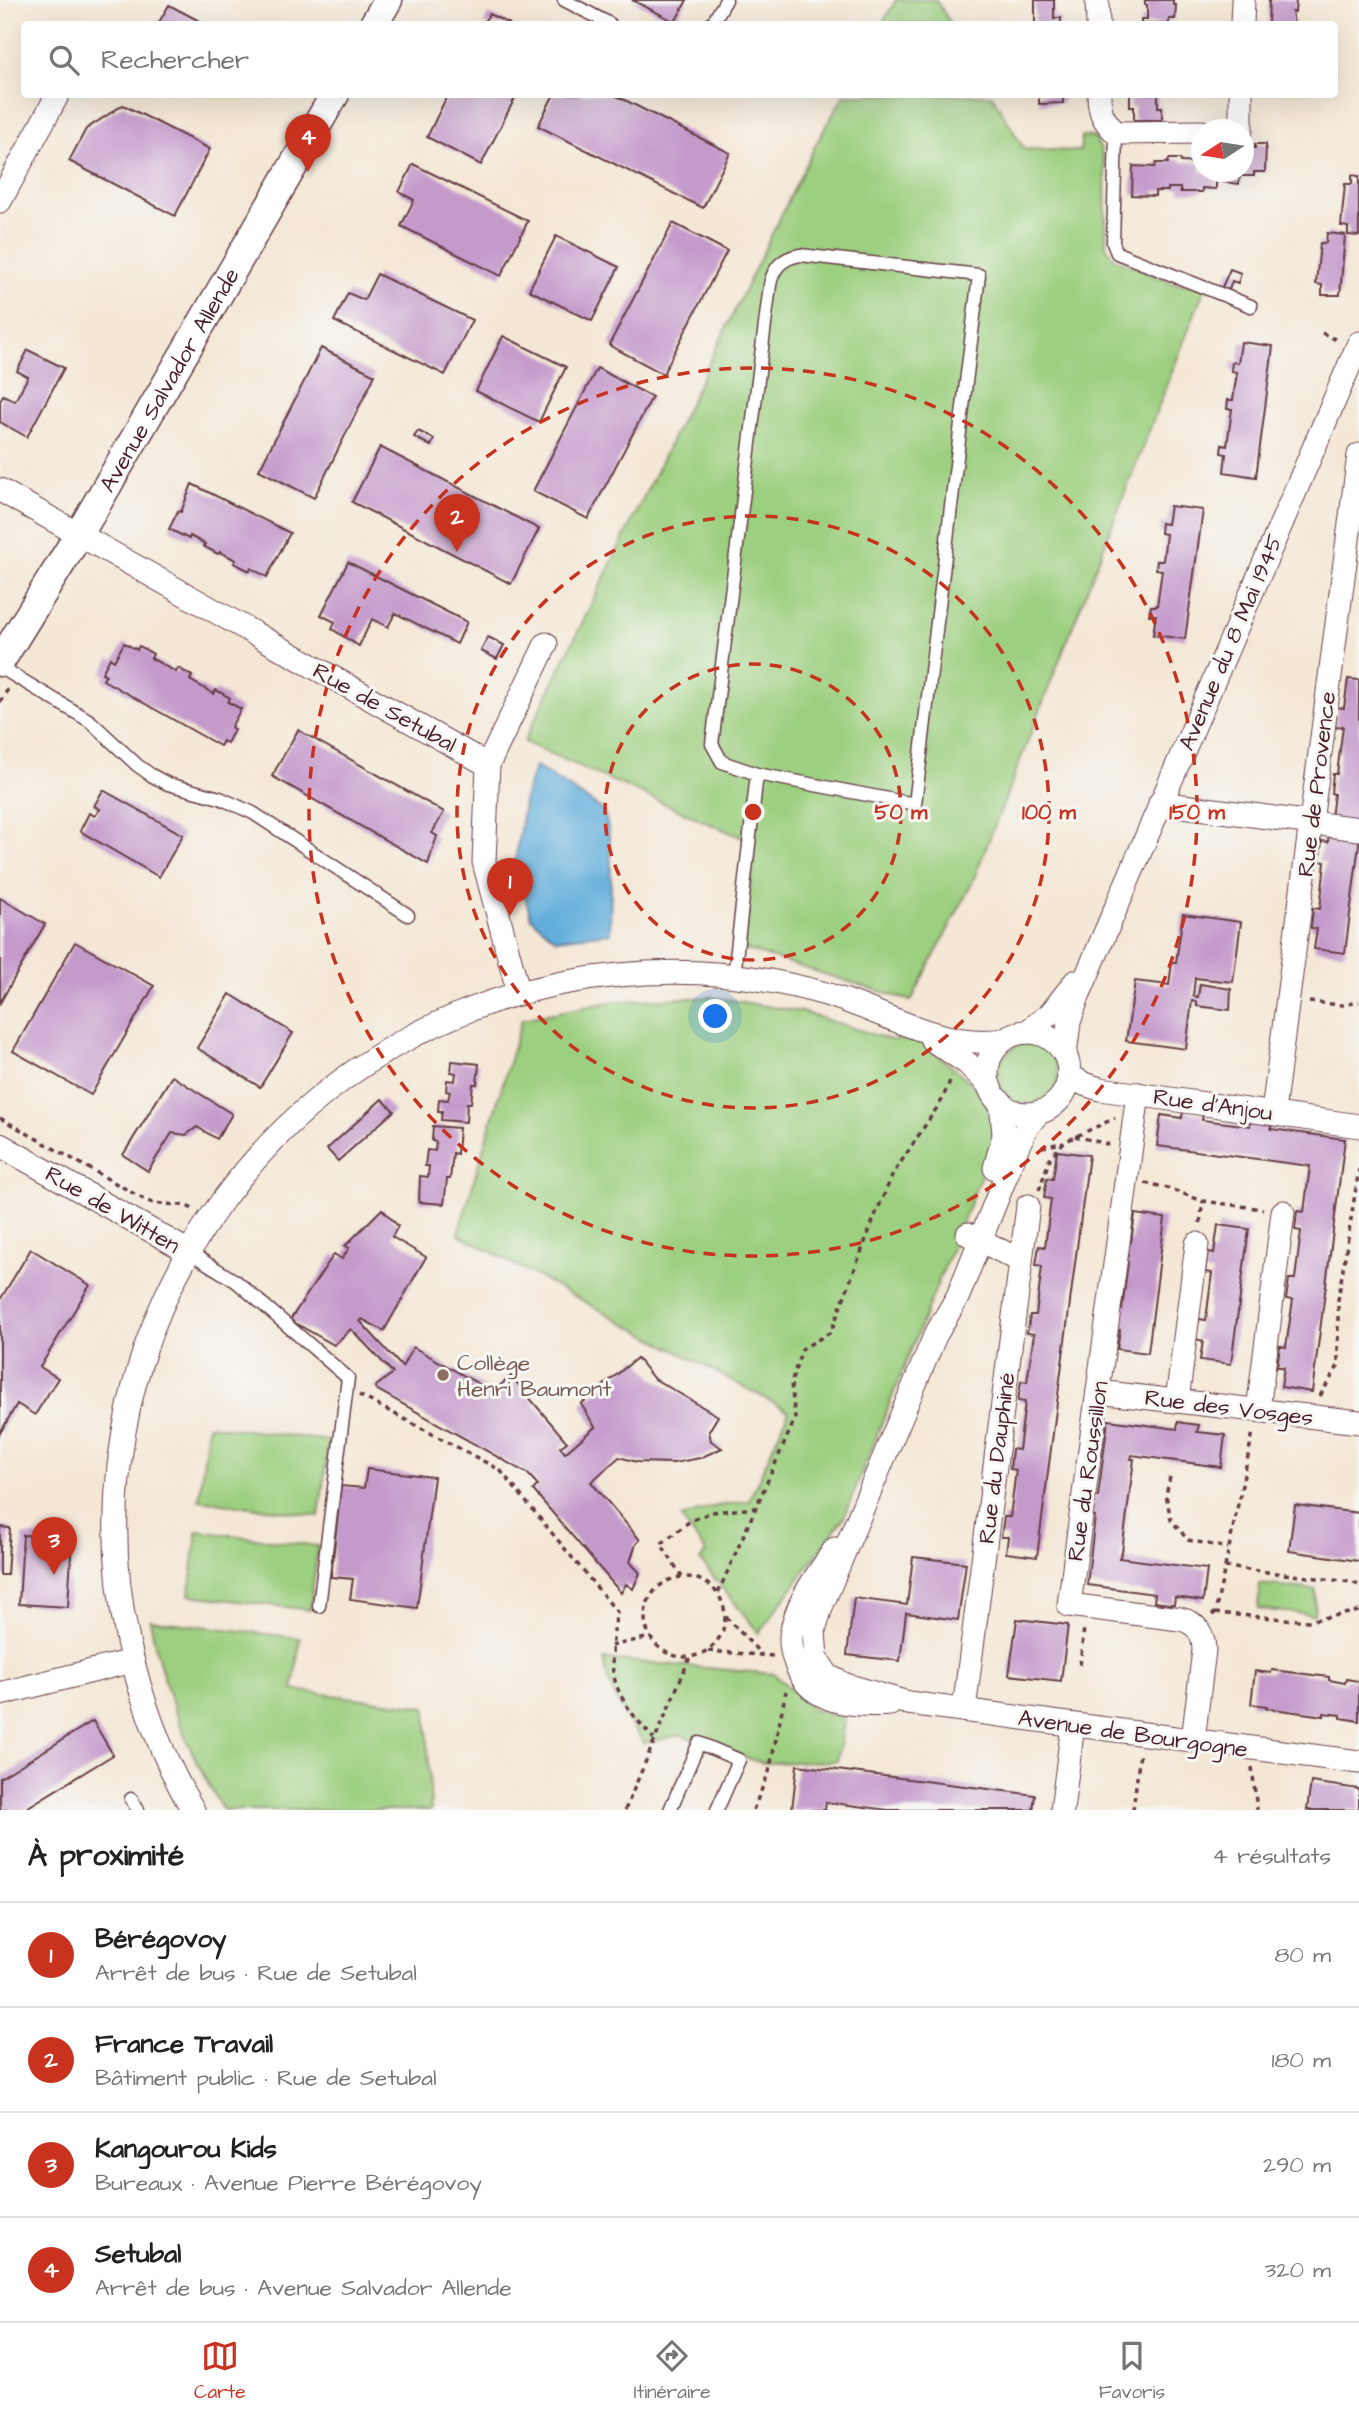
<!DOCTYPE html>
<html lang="fr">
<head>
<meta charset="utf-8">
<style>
	:root { --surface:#fff; --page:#f6f6f6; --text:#222; --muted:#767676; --line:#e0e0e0; --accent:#c8321e }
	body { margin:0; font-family:"Architects Daughter",sans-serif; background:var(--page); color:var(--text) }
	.compass { position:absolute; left:1191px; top:119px; width:63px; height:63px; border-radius:50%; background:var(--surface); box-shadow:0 7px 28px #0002; rotate:258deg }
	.you { position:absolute; left:716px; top:1017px; width:24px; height:24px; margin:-18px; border:5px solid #fff; border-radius:50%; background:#1a73e8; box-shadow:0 0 0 10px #1a73e833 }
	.badge { display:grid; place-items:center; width:46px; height:46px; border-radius:50%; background:var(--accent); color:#fff; font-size:23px; font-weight:700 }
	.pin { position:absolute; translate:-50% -58px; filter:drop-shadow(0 2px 4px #0008) }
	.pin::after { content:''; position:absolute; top:37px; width:24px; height:21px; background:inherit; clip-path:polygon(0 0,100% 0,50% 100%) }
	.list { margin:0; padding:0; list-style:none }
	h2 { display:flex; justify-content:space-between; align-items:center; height:91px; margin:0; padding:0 28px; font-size:30px }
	h2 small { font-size:23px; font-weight:400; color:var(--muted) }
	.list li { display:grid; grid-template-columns:46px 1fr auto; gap:21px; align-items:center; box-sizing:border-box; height:105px; padding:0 28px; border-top:2px solid var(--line) }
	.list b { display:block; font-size:26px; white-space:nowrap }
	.list p { margin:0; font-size:23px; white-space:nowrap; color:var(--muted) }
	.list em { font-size:23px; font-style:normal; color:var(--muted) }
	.icon { flex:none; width:38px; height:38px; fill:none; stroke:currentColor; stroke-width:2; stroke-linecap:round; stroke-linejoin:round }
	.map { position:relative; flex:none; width:1359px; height:1810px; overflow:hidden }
	.search { position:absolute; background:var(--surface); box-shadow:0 7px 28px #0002; left:21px; right:21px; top:21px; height:77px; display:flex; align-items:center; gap:18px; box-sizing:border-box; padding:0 24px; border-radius:7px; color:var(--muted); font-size:26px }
	.sheet { height:511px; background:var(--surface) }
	nav { display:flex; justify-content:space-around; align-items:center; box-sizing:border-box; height:98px; border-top:2px solid var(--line); background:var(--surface); font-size:19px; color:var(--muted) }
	nav a { display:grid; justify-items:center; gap:4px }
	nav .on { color:var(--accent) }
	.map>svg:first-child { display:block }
	.green { fill:#9ccf7f; stroke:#737755; stroke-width:2 }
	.water { fill:#62aedb; stroke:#566683; stroke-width:2 }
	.building { fill:#c49acb }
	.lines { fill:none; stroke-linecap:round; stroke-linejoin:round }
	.service-casing { stroke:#643d45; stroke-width:15 }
	.minor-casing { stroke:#643d45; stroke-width:25 }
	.tertiary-casing { stroke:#643d45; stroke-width:31 }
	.path { stroke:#643d45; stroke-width:3.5; stroke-dasharray:5 5; stroke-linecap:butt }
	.service { stroke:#fff; stroke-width:12 }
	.minor { stroke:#fff; stroke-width:23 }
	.tertiary { stroke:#fff; stroke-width:28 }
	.ring { fill:none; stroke:#c8321e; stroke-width:3.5; stroke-dasharray:12 9 }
	.education-dot { fill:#8d6e63; stroke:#f6f6f2; stroke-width:2.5 }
	.labels { text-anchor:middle; stroke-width:6; stroke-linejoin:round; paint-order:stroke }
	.street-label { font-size:23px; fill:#4a1f2b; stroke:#f6f6f2 }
	.education-label { font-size:23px; fill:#785e54; stroke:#f6f6f2; text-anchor:start }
	.centre { fill:#c8321e; stroke:#f6f6f2; stroke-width:3.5 }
	.ring-label { font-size:21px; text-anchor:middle; font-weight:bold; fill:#c8321e; stroke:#f6f6f2; stroke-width:6; stroke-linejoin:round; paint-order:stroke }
</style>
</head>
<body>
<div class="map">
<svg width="1359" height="1810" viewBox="0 0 1359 1810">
	<rect width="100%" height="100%" fill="#f6f6f2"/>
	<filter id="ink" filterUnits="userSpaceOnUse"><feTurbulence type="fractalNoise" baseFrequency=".0143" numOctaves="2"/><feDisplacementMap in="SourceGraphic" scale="14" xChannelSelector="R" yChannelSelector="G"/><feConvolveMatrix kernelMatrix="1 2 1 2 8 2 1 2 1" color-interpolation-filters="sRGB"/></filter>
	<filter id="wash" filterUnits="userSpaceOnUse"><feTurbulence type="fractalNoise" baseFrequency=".00686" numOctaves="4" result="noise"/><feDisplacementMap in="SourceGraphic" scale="28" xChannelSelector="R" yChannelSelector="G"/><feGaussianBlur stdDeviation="1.57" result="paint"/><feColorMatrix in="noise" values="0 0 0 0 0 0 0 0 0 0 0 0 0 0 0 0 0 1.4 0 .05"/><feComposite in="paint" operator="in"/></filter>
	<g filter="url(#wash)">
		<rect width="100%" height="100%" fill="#f4e7d6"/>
		<g class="green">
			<polygon points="896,0 936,0 951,24 882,24"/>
			<polygon points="844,95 992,95 1024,149 1080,151 1082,136 1094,137 1101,150 1105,167 1106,246 1113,258 1174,284 1206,285 973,881 911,1001 744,949 754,843 524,742 816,144"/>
			<polygon points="712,997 802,1012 891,1040 919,1040 973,1084 990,1110 996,1138 844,1517 759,1633 700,1560 707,1553 681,1518 712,1507 749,1501 789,1411 458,1234 522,1019 616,1001"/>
			<circle cx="1028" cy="1074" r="30"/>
			<polygon points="208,1425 329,1441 319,1516 199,1500"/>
			<polygon points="197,1531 318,1546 310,1610 189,1595"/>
			<polygon points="1260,1584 1316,1590 1314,1615 1258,1609"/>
			<path d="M150,1620L300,1638L293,1690L426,1707L431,1810H223C188,1752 162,1687 150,1620Z"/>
			<path d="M604,1659L774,1674L813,1710L845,1718L837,1761L762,1763L681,1735L644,1743C625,1717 607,1692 604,1659Z"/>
		</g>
		<path class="water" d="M535,766L603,810C615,840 610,899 610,933L556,939L531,918L515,862L525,795Z"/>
		<g id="blocks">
			<g class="building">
				<polygon points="632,0 687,0 675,22"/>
				<polygon points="1035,0 1054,0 1054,18 1061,18 1061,24 1035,24"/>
				<polygon points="1145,0 1173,0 1173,5 1176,5 1175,19 1169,19 1169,24 1141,24 1141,19 1147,19 1147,5 1145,5"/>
				<polygon points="1269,0 1296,0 1295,12 1292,12 1294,24 1268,24"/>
				<polygon points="169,5 205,24 158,24"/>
				<polygon points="489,14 510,24 483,24"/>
				<polygon points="448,94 517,94 481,165 427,137"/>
				<polygon points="554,94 613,94 730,153 703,208 538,126"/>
				<polygon points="1039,94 1063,94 1063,103 1039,104"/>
				<polygon points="1130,94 1158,94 1158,107 1162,107 1162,120 1134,120 1134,107 1130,107"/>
				<polygon points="123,105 210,149 175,216 69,161 86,129"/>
				<polygon points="1255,144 1266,144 1265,172 1254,172 1254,176 1240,176 1239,184 1216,181 1216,189 1202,188 1202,192 1180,192 1180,188 1168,188 1168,191 1155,191 1155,196 1132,195 1133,166 1155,167 1156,163 1168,163 1169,159 1180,159 1181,162 1201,163 1201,172 1244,172 1244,148 1255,148"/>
				<polygon points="413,164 528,221 501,276 401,226 414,200 399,192"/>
				<polygon points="1352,175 1359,176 1359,236 1348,235 1348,227 1341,226 1345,184 1352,184"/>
				<polygon points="673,223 727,251 663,374 609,345"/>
				<polygon points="1327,233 1345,235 1340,295 1322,295 1322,285 1316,284 1320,243 1326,243"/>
				<polygon points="556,236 619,267 592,321 529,290"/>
				<polygon points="1230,269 1241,273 1238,283 1232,281 1229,290 1222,287"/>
				<polygon points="377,274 472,320 445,375 334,321 348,293 364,300"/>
				<polygon points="503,336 566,367 539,422 476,391"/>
				<polygon points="1241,342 1273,346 1256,477 1224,472 1226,454 1221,453 1222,445 1227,446 1232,409 1227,409 1228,400 1233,400 1237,372 1231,371 1232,362 1238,363"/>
				<polygon points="321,348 375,375 314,498 259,470"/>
				<polygon points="28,350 64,368 27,437 0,422 0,401 3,395 15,401 28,377 17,371"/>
				<polygon points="597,368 652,397 588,519 533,491"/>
				<polygon points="418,431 434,439 431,446 414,437"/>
				<polygon points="380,447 539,529 511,584 352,502"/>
				<polygon points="192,484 290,533 267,577 251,568 250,571 234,563 236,560 220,552 218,554 203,546 205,544 190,536 189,539 169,529 178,511 181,512"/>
				<polygon points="1170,506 1203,510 1185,639 1153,635 1156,615 1149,615 1151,606 1157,606 1162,570 1156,569 1157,561 1163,561 1166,534 1160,533 1161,523 1167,524"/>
				<polygon points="348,562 467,622 457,644 395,613 388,627 372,619 359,646 332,629 335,622 321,615"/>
				<polygon points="488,637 504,645 497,659 481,651"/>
				<polygon points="124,643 137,650 139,646 153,654 151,658 176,672 178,668 192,676 190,680 214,694 216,690 230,698 228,702 241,709 231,727 234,730 227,743 223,741 220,746 103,680 106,675 102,673 110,658 114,661"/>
				<polygon points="1348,679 1359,680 1359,844 1345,953 1314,949 1317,929 1311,928 1313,908 1320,909 1325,862 1319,861 1321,849 1322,841 1328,842 1334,794 1331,793 1333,774 1337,774 1343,726 1335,728 1337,707 1344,708"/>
				<polygon points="298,730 444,812 432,833 437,836 428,864 272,776"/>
				<polygon points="103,790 183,835 159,877 80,831 89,813 95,816 100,809 94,806"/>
				<polygon points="0,898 45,924 0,1003"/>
				<polygon points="1183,914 1241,922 1233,982 1195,978 1193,996 1198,997 1200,984 1231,989 1230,1010 1197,1006 1197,1002 1192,1001 1186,1049 1126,1041 1135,981 1169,985 1172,962 1176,962"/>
				<polygon points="75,942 154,986 91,1095 13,1051"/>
				<polygon points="230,994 293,1033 260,1087 197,1048"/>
				<polygon points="452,1061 479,1064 477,1084 473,1084 471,1103 467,1103 466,1122 441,1120 442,1111 438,1111 439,1099 448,1100 450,1092 446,1091 447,1080 455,1081 456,1073 451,1072"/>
				<polygon points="172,1076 232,1114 217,1139 197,1127 186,1135 172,1133 148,1171 123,1155"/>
				<polygon points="382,1099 394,1111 338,1161 327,1149"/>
				<polygon points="1183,1111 1203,1114 1202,1120 1250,1126 1251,1119 1272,1122 1271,1129 1345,1139 1312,1392 1281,1387 1284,1367 1277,1367 1280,1346 1286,1347 1293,1300 1286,1299 1289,1279 1295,1279 1301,1231 1295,1230 1297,1211 1304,1212 1310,1166 1157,1146 1161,1115 1182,1118"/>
				<polygon points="433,1126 459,1128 457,1154 453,1153 450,1179 447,1179 444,1204 419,1202 420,1176 428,1177 429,1166 425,1166 427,1150 435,1151 436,1142 432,1141"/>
				<polygon points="1057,1151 1089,1155 1037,1557 1006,1553 1008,1537 1001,1537 1004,1517 1010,1517 1016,1470 1010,1469 1012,1449 1019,1450 1025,1402 1018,1401 1021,1381 1027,1382 1034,1334 1027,1333 1028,1329 1030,1315 1036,1315 1042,1266 1036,1265 1039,1246 1045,1247 1051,1199 1044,1198 1047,1178 1053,1179"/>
				<polygon points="382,1209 398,1226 392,1237 426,1257 384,1331 362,1319 360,1321 402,1367 413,1347 493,1392 511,1376 567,1442 560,1447 565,1453 595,1427 581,1404 637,1358 653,1378 718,1416 709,1431 711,1441 722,1448 700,1458 674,1463 637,1462 619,1457 591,1482 640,1540 636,1544 630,1562 640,1573 633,1589 626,1584 621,1593 533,1490 538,1485 528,1474 376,1389 375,1387 393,1373 351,1329 334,1345 290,1320 334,1254 342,1259 349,1248 345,1246"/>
				<polygon points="1135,1214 1165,1218 1148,1353 1117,1349 1120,1330 1112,1329 1115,1308 1122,1310 1128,1262 1122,1261 1125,1241 1131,1242"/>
				<polygon points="1218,1225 1249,1229 1231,1364 1200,1360 1203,1341 1196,1339 1199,1319 1206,1320 1212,1273 1205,1272 1208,1252 1214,1253"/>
				<polygon points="31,1249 90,1285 40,1367 58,1378 35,1415 17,1404 0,1433 0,1300"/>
				<polygon points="1108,1420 1177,1429 1178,1422 1184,1423 1199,1425 1197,1432 1225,1435 1221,1467 1132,1455 1131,1459 1134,1459 1122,1552 1119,1558 1207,1569 1203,1601 1175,1597 1174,1604 1169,1604 1154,1602 1155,1594 1087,1585 1095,1517 1089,1516 1092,1496 1098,1497"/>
				<polygon points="367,1469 434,1477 417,1608 350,1599 353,1579 331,1577 341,1486 364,1488"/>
				<polygon points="1295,1505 1359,1513 1359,1561 1289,1551"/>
				<polygon points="0,1527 10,1528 7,1575 0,1575"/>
				<polygon points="23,1535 72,1538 68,1607 19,1604"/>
				<polygon points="913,1557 966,1563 958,1620 906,1613 900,1661 847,1655 854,1598 907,1605"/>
				<polygon points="1017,1619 1068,1625 1061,1681 1009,1675"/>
				<polygon points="1272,1670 1329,1677 1329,1680 1345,1683 1346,1679 1359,1681 1359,1721 1341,1718 1341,1715 1324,1713 1324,1716 1266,1708 1267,1706 1251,1704 1255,1671 1271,1673"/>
				<polygon points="93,1721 113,1755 23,1810 0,1810 0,1778"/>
				<polygon points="797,1765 1035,1795 1033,1810 888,1810 826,1802 825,1810 792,1810"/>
				<polygon points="1311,1782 1359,1789 1359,1810 1307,1810"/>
			</g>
		</g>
	</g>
	<g filter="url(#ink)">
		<use href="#blocks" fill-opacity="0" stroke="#643d45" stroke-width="2"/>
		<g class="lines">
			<defs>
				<g id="service">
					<polyline points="564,0 610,24"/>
					<polyline points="712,24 726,0"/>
					<polyline points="1116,133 1113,243 1117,253 1251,306"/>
					<polyline points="0,667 90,721 137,765 151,775 168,784 220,798 253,813 408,915"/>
					<path d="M734,976L757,774L915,804L979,275L800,255C782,258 773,268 770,285L712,744L722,762L757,774"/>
					<polyline points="189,1252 237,1282 348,1378 319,1606"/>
					<polyline points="131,1799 138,1810"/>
					<polyline points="670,1810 699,1743 739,1760 717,1810"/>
				</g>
				<g id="minor">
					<polyline points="1097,0 1098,24"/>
					<polyline points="1242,24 1243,0"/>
					<path d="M1099,94C1099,112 1103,120 1116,133L1202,132"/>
					<polyline points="1241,130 1241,94"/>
					<polyline points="0,201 58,94"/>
					<polyline points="0,490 488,765 484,862 519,994"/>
					<polyline points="488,765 546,644"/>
					<polyline points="1160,803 1359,829"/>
					<polyline points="1027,1032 1051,1013 1075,982"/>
					<circle cx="1028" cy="1073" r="41"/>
					<polyline points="932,1040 967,1063 989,1085"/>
					<polyline points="1065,1055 1069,1022 1078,996 1359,343"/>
					<polyline points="1069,1075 1084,1084 1100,1089 1359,1126"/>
					<path d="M1138,1094L1069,1605L1180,1619C1196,1622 1204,1634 1204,1650L1193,1740"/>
					<polyline points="1039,1112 1027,1127 1019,1143 958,1296 935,1336 821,1607 814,1631 816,1658 828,1676 846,1685 908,1703 1359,1762"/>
					<polyline points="1273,1112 1359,455"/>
					<polyline points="0,1145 189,1252"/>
					<polyline points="995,1168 1004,1135 1001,1102"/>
					<polyline points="968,1234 1021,1261"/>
					<polyline points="1098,1392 1359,1422"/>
					<polyline points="1177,1401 1197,1244"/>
					<polyline points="1258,1410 1283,1212"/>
					<path d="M835,1549C817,1575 796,1602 791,1635C790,1646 793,1657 797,1667C812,1705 855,1706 890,1704"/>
					<polyline points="0,1694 132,1661"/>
					<polyline points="964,1710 1028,1206"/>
					<path d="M193,1810C162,1758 141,1700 128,1641C59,1318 290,1005 619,975C690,968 761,975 829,995C887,1013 942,1049 1004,1040"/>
					<polyline points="1062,1810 1073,1725"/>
				</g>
				<g id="tertiary">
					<polyline points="374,24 388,0"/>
					<path id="s1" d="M0,662L78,536L335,94"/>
				</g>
			</defs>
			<use href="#service" class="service-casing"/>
			<use href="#minor" class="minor-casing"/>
			<use href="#tertiary" class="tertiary-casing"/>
			<g class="path">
				<polyline points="1322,333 1339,341"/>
				<polyline points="0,702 8,689"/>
				<polyline points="1309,1002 1343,1005 1359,1002"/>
				<path d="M0,1118L147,1201C163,1207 180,1201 195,1210"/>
				<polyline points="1075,1136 1111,1145"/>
				<polyline points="1042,1147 1062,1143"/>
				<polyline points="1145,1183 1164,1187 1203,1201 1263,1209"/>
				<polyline points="1039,1190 1050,1158 1064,1142 1115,1118"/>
				<polyline points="1200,1223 1203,1201"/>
				<path d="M359,1395L500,1470L617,1612C606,1675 611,1692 654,1739"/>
				<polyline points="1320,1396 1338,1366 1338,1300 1359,1169"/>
				<polyline points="1170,1477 1166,1495 1171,1520 1188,1540 1228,1548"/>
				<polyline points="1225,1567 1253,1432"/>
				<circle cx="685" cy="1617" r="40"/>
				<polyline points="682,1577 661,1544 690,1521 712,1512 757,1508"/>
				<polyline points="718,1593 795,1419 791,1383 802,1349 831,1332 874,1218 893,1174 942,1100 952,1076"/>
				<polyline points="1215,1613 1308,1621 1359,1611"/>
				<polyline points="1212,1615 1215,1613 1225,1567 1351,1582 1359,1585"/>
				<polyline points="726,1617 761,1654"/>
				<polyline points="611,1646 650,1637"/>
				<polyline points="708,1651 773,1656"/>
				<polyline points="1080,1665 1084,1628"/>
				<polyline points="1252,1767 1257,1810"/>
				<polyline points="625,1810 690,1657"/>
				<polyline points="753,1810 769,1772 786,1691"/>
				<polyline points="1133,1810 1140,1753"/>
			</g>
			<use href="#service" class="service"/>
			<use href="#minor" class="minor"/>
			<use href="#tertiary" class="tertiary"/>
		</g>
	</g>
	<g class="ring">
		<circle cx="753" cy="812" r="148"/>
		<circle cx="753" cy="812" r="296"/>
		<circle cx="753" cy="812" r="444"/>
	</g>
	<circle class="education-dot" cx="443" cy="1375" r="7"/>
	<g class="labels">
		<g class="street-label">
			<text dy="8" stroke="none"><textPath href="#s1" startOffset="329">Avenue Salvador Allende</textPath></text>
			<text transform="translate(1230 642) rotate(-67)" y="8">Avenue du 8 Mai 1945</text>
			<text transform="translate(385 707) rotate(29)" y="8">Rue de Setubal</text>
			<text transform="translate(1316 784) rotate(-83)" y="8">Rue de Provence</text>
			<text transform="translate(1213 1104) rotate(8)" y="8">Rue d'Anjou</text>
			<text transform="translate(113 1209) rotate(30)" y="8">Rue de Witten</text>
			<text transform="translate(1229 1407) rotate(7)" y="8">Rue des Vosges</text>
			<text transform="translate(996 1458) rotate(-83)" y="8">Rue du Dauphiné</text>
			<text transform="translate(1087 1471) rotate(-82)" y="8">Rue du Roussillon</text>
			<text transform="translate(1133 1733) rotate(8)" y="8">Avenue de Bourgogne</text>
		</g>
		<g class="education-label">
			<text x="457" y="1370">Collège<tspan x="457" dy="26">Henri Baumont</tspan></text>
		</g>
	</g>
	<circle cx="753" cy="812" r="10" class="centre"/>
	<g class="ring-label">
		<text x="901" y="819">50 m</text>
		<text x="1049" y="819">100 m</text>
		<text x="1197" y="819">150 m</text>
	</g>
</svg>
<svg class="compass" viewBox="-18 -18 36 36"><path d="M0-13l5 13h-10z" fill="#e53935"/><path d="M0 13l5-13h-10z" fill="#767676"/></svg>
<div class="you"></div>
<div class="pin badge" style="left:510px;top:916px">1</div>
<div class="pin badge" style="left:457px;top:552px">2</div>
<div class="pin badge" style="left:54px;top:1575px">3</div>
<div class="pin badge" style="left:308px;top:172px">4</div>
<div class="search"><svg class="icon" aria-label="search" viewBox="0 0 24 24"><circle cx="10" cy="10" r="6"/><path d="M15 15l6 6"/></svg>Rechercher</div>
</div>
<section class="sheet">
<h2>À proximité<small>4 résultats</small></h2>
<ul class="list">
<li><span class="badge">1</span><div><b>Bérégovoy</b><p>Arrêt de bus · Rue de Setubal</p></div><em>80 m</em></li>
<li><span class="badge">2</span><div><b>France Travail</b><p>Bâtiment public · Rue de Setubal</p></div><em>180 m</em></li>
<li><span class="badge">3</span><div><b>Kangourou Kids</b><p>Bureaux · Avenue Pierre Bérégovoy</p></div><em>290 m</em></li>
<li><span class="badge">4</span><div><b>Setubal</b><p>Arrêt de bus · Avenue Salvador Allende</p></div><em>320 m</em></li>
</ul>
</section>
<nav>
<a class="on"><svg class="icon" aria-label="map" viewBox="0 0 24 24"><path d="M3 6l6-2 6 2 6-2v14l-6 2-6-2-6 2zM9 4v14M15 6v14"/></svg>Carte</a>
<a><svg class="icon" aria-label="directions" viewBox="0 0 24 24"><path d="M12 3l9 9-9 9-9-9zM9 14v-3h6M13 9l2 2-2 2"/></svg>Itinéraire</a>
<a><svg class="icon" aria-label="saved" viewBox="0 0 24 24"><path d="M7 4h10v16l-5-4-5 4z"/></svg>Favoris</a>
</nav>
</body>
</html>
